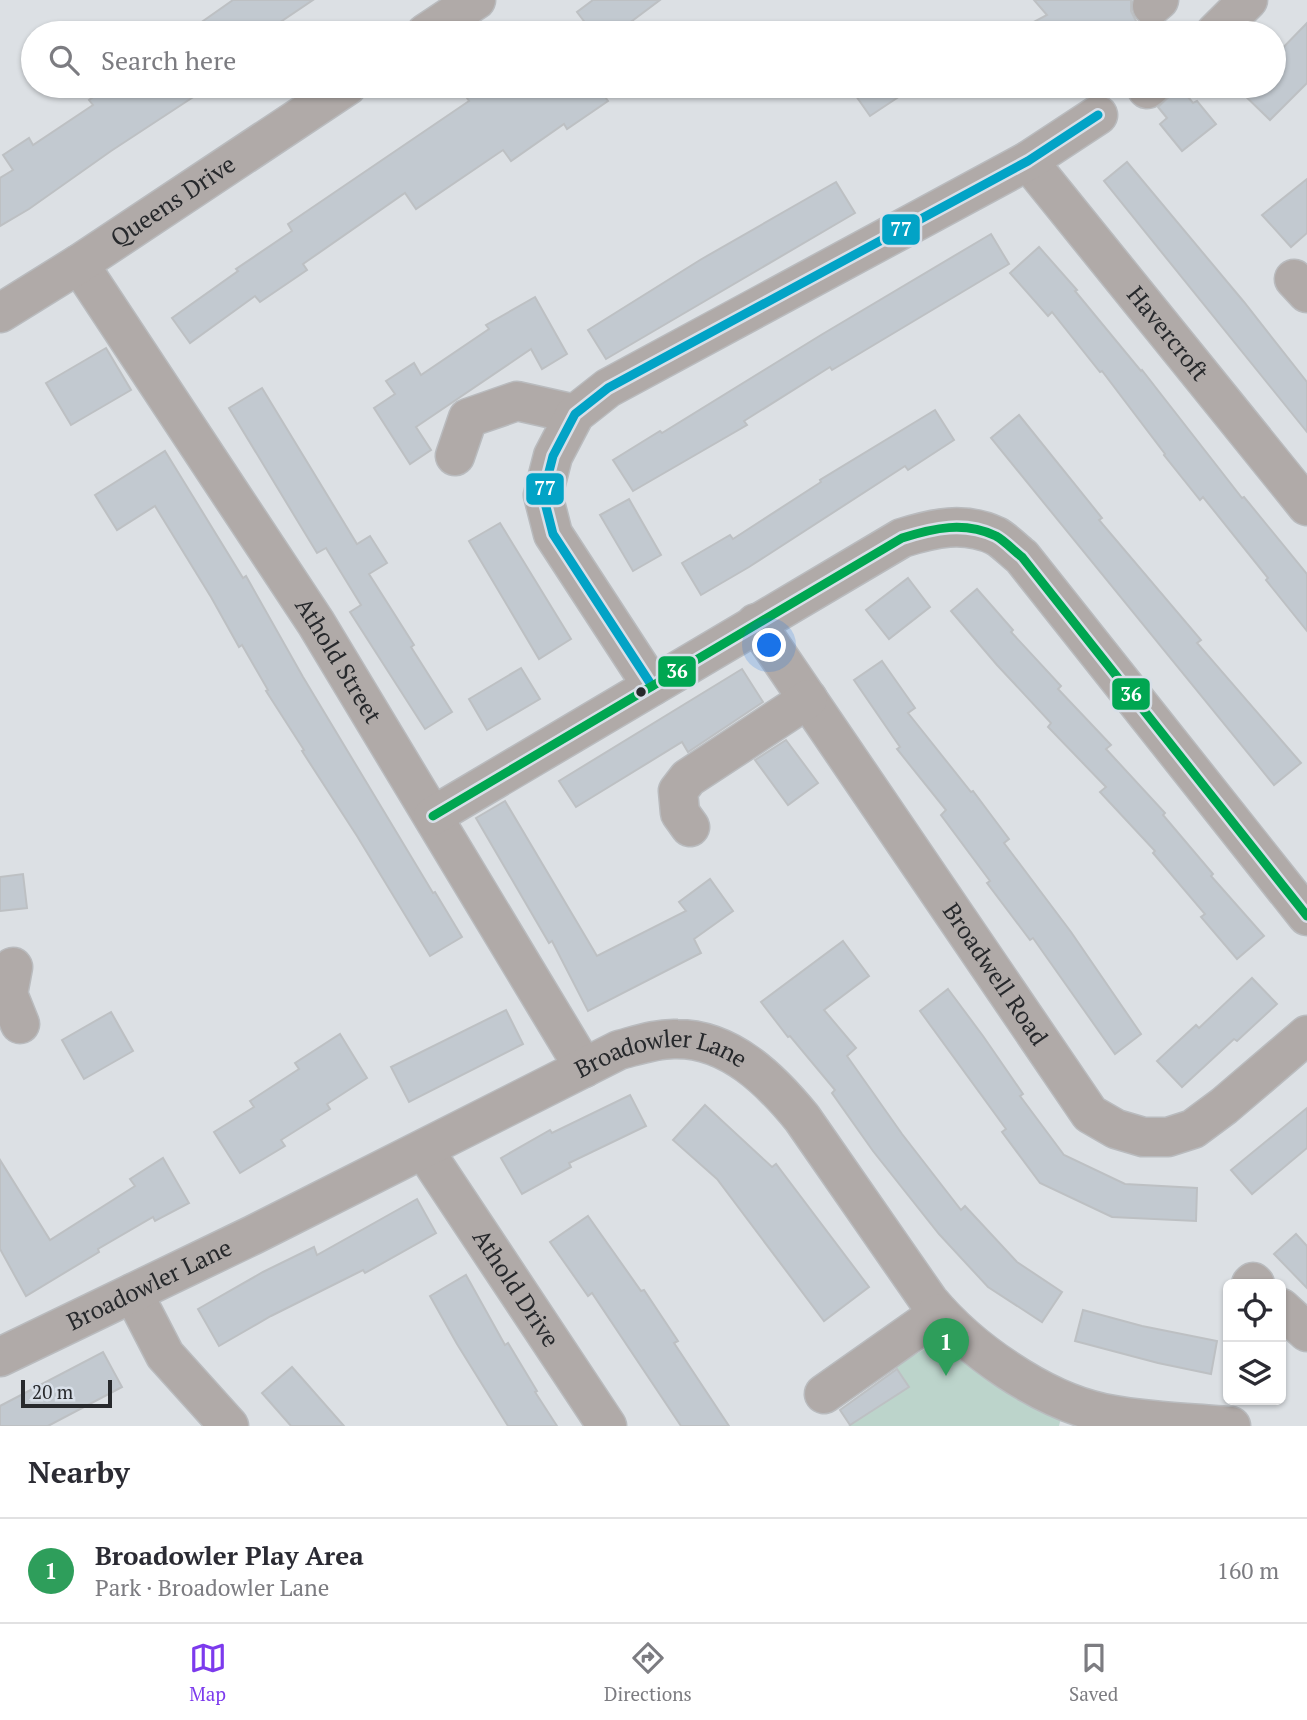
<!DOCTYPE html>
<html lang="en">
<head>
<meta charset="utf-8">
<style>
	:root { --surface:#fff; --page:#f7f7f7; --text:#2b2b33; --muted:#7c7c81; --line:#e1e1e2; --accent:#7c3aed }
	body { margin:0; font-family:"PT Serif",serif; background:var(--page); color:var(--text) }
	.controls { position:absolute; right:21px; bottom:21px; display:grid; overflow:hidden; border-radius:10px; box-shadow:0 2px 5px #0004 }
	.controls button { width:63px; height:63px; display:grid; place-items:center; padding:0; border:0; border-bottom:2px solid var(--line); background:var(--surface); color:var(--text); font:35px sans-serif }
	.scale { position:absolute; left:21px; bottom:18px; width:91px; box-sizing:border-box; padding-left:7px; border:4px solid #27292c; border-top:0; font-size:19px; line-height:24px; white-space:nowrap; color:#27292c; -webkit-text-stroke:5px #d8dfe8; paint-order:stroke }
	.you { position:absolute; left:770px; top:646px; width:24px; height:24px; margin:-18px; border:5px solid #fff; border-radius:50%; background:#1a73e8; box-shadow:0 0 0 10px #1a73e833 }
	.badge { display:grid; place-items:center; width:46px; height:46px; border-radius:50%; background:var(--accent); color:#fff; font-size:23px; font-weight:700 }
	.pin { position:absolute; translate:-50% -58px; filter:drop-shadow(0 2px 4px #0008) }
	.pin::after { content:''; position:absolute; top:37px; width:24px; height:21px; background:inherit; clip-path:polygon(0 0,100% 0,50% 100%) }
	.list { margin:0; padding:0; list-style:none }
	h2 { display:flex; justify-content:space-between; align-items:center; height:91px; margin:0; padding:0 28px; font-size:30px }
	h2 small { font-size:23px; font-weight:400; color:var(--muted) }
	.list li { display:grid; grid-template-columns:46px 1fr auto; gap:21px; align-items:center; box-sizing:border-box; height:105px; padding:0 28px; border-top:2px solid var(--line) }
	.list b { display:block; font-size:26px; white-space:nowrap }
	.list p { margin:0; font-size:23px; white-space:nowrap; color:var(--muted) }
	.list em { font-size:23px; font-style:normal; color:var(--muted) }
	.icon { flex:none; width:38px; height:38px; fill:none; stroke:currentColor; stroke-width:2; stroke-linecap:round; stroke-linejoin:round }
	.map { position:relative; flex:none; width:1307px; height:1426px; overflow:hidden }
	.search { position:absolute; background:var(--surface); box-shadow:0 2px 5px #0004; left:21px; right:21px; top:21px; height:77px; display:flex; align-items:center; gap:18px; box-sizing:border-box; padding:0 24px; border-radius:38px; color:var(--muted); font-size:26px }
	.sheet { height:196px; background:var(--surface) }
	nav { display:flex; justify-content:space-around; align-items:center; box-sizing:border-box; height:98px; border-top:2px solid var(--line); background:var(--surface); font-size:19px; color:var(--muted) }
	nav a { display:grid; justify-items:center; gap:4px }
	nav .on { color:var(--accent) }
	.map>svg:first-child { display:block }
	.green { fill:#bcd4cb }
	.building { fill:#c2c9d0; stroke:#bdc0c3; stroke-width:2 }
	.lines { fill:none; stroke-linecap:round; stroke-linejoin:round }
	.minor-casing { stroke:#b9bbbe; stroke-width:41 }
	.minor { stroke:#b0aaa8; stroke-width:38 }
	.bus-1-casing { stroke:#d8dfe8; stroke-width:14 }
	.bus-2-casing { stroke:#d8dfe8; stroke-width:14 }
	.bus-1 { stroke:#02a3c6; stroke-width:9 }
	.bus-2 { stroke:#00a651; stroke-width:9 }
	.bus-dot { fill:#27292c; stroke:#d8dfe8; stroke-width:2.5 }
	.labels { text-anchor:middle; stroke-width:5; stroke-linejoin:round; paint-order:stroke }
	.street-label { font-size:24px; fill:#27292c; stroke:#d8dfe8 }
	.line-badge { stroke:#d8dfe8; stroke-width:2.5 }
	.badge-label { font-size:19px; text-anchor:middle; font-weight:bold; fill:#fff }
</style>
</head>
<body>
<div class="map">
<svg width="1307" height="1426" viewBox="0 0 1307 1426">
	<rect width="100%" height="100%" fill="#dce0e4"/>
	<polygon class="green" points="946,1337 1062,1413 1059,1426 848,1426 909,1387 895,1366"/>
	<g class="building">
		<polygon points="233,0 313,0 264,33 186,33"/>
		<polygon points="593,0 660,0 616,33 593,33 577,12"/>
		<polygon points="1034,0 1131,0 1131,11 1136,21 1144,26 1155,28 1167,22 1176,33 1013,33 1047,15"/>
		<polygon points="1307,23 1307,83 1270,120 1235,86 1274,86 1274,57"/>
		<polygon points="109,86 210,86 111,151 29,209 0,226 0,178 13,170 3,155 29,138 33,145 93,105 89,100"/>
		<polygon points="459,86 597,86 608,101 567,129 564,124 511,161 503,150 416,209 405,193 303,264 307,270 260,302 255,296 190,343 172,318 238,271 236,269 292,231 288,224 469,101"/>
		<polygon points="849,86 915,86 870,116"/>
		<polygon points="1172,86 1179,86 1193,103 1197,101 1216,124 1182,151 1160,124 1167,118 1158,107 1171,95"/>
		<polygon points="1127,162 1244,302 1307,382 1307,432 1104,181"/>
		<polygon points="1307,179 1307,233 1291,247 1262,215"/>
		<polygon points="836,182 855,213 606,359 588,330 700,260"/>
		<polygon points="991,234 1009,264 832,370 830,367 744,421 747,425 633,491 613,460 660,431 662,433 821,335"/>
		<polygon points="1039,247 1077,290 1075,291 1141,371 1142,370 1242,498 1244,497 1307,574 1307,631 1266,580 1268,578 1203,497 1200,500 1164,455 1165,454 1102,371 1100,372 1052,312 1048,316 1010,273"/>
		<polygon points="535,297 567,354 542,369 531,349 416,427 431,450 410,464 374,408 395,394 386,381 414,363 421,375 489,329 486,325"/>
		<polygon points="106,348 131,390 71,425 46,383"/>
		<polygon points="262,388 357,544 370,536 387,563 369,574 414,645 411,647 452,712 425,729 350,612 361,605 326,548 317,553 229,408"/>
		<polygon points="935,410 954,440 908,470 905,466 749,567 701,595 682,563 730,535 733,539 821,482 820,480"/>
		<polygon points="1019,415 1102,518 1099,520 1201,640 1197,643 1301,763 1274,785 991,438"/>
		<polygon points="165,451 243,578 246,576 303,677 433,893 435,892 462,937 430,956 357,836 302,751 304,750 266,691 268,690 242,645 239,647 211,597 155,506 117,530 95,495"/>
		<polygon points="629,499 661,555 633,571 600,515"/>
		<polygon points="500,523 571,639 539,659 469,541"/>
		<polygon points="908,578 930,607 889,639 866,610"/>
		<polygon points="977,589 1013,630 1011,632 1061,686 1058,689 1111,745 1106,749 1165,813 1163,815 1213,874 1211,876 1264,936 1237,959 1201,917 1205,914 1153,853 1155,851 1100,792 1106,787 1048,727 1051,723 997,665 951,611"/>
		<polygon points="882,661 915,708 908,713 971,792 973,791 1009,839 1004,843 1071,932 1141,1034 1115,1054 1033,938 1030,940 987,883 990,881 941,815 946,810 897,749 900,747 854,680"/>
		<polygon points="521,668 540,699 487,730 469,699"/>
		<polygon points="742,669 763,702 688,752 682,742 576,807 559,781"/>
		<polygon points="786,740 818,783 788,805 755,760"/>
		<polygon points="505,801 597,956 686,911 679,902 710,879 733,911 694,939 701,953 588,1011 552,941 549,943 476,818"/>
		<polygon points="23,874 27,908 0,911 0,877"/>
		<polygon points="843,941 869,976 824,1010 856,1048 847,1056 902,1134 961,1210 965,1206 1017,1262 1062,1292 1042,1322 988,1287 939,1234 873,1151 832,1093 835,1090 790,1036 788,1037 761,1002"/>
		<polygon points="1252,978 1277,1004 1237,1041 1234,1039 1182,1087 1157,1061 1196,1025 1199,1028"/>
		<polygon points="948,989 983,1036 1023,1094 1020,1096 1064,1155 1125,1184 1197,1188 1196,1221 1112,1217 1040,1183 1002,1132 1006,1129 920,1011"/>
		<polygon points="506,1010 523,1044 409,1102 391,1067"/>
		<polygon points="111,1012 133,1051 84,1079 62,1040"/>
		<polygon points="340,1034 367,1078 327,1104 330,1109 281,1140 285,1146 240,1173 214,1132 254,1107 250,1101 299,1069 295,1063"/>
		<polygon points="630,1095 646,1126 569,1163 571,1167 522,1194 501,1158 550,1130 552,1133"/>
		<polygon points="705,1105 772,1167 776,1164 869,1287 824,1321 717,1179 673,1140"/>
		<polygon points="1307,1108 1307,1148 1252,1194 1231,1170"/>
		<polygon points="163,1158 189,1203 155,1221 153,1217 98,1249 99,1252 26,1296 0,1249 0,1160 50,1240 135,1186 130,1179"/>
		<polygon points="417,1199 436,1233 365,1273 363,1270 271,1316 219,1346 198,1309 263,1272 314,1247 317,1255"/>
		<polygon points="588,1216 641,1291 644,1290 678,1341 674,1343 729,1426 681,1426 592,1293 588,1296 550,1242"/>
		<polygon points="1296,1234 1307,1246 1307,1288 1274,1254"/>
		<polygon points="466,1275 505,1345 508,1343 537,1391 535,1392 557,1426 508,1426 457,1344 430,1296"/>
		<polygon points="1083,1310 1142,1326 1217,1341 1211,1374 1158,1363 1075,1341"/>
		<polygon points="103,1352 122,1387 48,1426 0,1426 0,1406"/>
		<polygon points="292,1367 344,1426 291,1426 262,1393"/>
		<polygon points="897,1369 909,1387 850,1425 840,1410"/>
	</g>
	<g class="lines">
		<defs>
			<g id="minor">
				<polyline points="1152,6 1159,0"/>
				<polyline points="426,33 476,0"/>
				<polyline points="1215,33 1248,0"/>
				<polyline points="1147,89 1151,86"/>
				<path id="s1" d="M1028,161L1307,506"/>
				<path id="s2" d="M79,264L316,623L584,1068"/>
				<polyline points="1294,279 1307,293"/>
				<path id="s3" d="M0,313L79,264L347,86"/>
				<polyline points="455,456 468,418 517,401 575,414"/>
				<path id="s4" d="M756,623L1090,1114L1116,1129L1143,1137H1168L1193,1129L1224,1106L1307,1035"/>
				<polyline points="652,686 553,534 543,495 553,456 575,414 608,388 1028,161 1098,115"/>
				<path d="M433,816L902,538C934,528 964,521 996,536C1005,541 1014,551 1022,557L1307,916"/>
				<polyline points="690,827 680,813 678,791 688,778 808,699"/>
				<polyline points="13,967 8,994 20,1024"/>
				<path id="s5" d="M424,1150L607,1426"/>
				<polyline points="1251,1284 1253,1282 1255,1284"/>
				<polyline points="133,1293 165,1355 229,1426"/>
				<polyline points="1281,1308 1307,1332"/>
				<path id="s6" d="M0,1357L253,1235L619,1050C638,1045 658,1038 677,1039C730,1039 771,1080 802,1118L929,1301C969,1349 1041,1400 1103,1413C1144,1421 1189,1423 1231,1426"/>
				<polyline points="824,1394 939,1313"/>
			</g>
		</defs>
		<use href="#minor" class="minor-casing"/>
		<use href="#minor" class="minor"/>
		<defs>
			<polyline id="bus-1" points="652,686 553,534 543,495 553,456 575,414 608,388 1028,161 1098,115"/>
			<path id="bus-2" d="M433,816L902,538C934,528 964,521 996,536C1005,541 1014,551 1022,557L1307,916"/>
		</defs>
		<use href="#bus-1" class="bus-1-casing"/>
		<use href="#bus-2" class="bus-2-casing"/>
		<use href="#bus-1" class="bus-1"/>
		<use href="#bus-2" class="bus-2"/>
	</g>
	<circle class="bus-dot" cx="641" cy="692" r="6"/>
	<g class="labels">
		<g class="street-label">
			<text dy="8" stroke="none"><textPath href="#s3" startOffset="206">Queens Drive</textPath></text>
			<text dy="8" stroke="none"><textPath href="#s1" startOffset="222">Havercroft</textPath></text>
			<text dy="8" stroke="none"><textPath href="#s2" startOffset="474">Athold Street</textPath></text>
			<text dy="8" stroke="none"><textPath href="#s4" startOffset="425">Broadwell Road</textPath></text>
			<text dy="8" stroke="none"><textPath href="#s6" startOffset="733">Broadowler Lane</textPath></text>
			<text dy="8" stroke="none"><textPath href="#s6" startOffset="166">Broadowler Lane</textPath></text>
			<text dy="8" stroke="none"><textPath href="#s5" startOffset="166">Athold Drive</textPath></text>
		</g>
	</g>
	<g class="line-badge">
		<rect x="881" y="213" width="40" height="33" rx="7" fill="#02a3c6"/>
		<rect x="525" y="472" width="40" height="34" rx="7" fill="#02a3c6"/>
		<rect x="657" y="655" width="40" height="33" rx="7" fill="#00a651"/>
		<rect x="1111" y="677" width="40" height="34" rx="7" fill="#00a651"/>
	</g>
	<g class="badge-label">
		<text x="901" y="236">77</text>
		<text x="545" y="495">77</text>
		<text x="677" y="678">36</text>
		<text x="1131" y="701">36</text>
	</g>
</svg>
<div class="controls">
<button><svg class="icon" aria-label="locate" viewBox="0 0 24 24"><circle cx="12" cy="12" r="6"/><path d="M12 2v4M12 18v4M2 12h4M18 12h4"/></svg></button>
<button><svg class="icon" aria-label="layers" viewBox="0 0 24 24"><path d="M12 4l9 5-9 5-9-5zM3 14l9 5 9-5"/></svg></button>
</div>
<div class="scale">20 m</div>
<div class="you"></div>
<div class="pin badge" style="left:946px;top:1376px;background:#2e9e5b">1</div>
<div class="search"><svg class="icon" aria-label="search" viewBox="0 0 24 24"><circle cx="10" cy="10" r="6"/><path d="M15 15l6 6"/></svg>Search here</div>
</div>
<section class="sheet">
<h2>Nearby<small></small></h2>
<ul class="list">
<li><span class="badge" style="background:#2e9e5b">1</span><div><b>Broadowler Play Area</b><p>Park · Broadowler Lane</p></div><em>160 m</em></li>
</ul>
</section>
<nav>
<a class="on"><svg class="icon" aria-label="map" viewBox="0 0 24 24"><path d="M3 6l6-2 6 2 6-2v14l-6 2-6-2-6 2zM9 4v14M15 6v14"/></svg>Map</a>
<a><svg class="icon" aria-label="directions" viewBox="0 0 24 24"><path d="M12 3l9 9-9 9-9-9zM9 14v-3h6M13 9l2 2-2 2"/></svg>Directions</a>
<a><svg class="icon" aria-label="saved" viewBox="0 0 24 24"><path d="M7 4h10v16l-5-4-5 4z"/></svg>Saved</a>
</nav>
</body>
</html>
